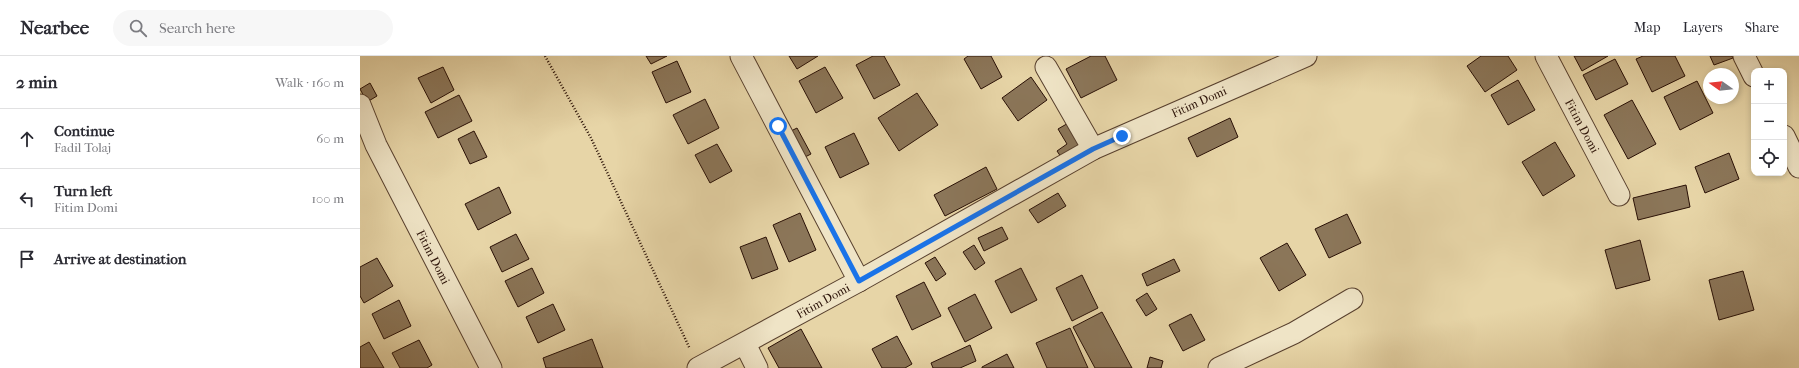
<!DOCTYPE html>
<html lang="en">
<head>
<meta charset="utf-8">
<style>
	:root { --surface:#fff; --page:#f7f7f7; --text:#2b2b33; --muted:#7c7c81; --line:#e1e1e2 }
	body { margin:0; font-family:"IM FELL French Canon",serif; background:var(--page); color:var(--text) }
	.controls { position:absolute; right:12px; top:12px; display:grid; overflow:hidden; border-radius:8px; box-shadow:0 2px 6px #0003 }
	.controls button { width:36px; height:36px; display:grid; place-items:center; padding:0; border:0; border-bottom:1px solid var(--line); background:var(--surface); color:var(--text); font:20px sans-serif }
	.compass { position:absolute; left:1343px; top:12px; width:36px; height:36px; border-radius:50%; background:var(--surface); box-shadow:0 2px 6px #0003; rotate:285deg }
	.stop { position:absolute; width:12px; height:12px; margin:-9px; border:3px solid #1a73e8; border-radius:50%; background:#fff }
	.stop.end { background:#1a73e8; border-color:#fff; box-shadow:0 1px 4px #0008 }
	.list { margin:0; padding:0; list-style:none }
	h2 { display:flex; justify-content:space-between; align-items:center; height:52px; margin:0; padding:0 16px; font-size:17px }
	h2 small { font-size:13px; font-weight:400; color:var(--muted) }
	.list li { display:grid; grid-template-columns:26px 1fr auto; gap:12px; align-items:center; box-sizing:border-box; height:60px; padding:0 16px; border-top:1px solid var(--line) }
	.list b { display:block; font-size:15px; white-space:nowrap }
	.list p { margin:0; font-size:13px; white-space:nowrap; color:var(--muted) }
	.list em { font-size:13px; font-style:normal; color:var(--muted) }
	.icon { flex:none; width:22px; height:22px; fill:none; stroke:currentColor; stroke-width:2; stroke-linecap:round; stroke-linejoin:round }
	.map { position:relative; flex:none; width:1439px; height:312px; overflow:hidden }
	header { display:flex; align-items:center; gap:24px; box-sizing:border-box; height:56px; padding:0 20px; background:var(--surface); border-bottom:1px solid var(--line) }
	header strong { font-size:19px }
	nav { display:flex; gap:22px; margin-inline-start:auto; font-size:14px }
	.search { width:280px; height:36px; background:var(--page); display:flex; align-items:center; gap:10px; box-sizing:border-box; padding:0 14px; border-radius:22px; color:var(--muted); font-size:15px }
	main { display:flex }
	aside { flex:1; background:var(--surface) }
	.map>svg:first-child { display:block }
	.building { fill:#8b7659; stroke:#280f05 }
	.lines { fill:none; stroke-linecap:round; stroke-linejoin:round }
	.minor-casing { stroke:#58402e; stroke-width:23 }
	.path { stroke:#280f05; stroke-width:2.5; stroke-dasharray:1 2; stroke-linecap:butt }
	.minor { stroke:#efe4c6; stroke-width:21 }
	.route { stroke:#1a73e8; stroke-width:5 }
	.labels { text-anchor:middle; stroke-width:3.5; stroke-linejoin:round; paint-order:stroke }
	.street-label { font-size:12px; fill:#280f05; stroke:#efe4c6 }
</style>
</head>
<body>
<header>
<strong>Nearbee</strong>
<div class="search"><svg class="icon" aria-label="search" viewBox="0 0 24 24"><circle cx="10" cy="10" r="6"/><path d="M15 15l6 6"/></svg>Search here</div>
<nav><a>Map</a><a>Layers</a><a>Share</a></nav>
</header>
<main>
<aside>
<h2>2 min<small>Walk · 160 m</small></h2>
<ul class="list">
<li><svg class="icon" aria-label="ahead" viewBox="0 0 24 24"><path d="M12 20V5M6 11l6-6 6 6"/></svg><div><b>Continue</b><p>Fadil Tolaj</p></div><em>60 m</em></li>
<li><svg class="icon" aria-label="left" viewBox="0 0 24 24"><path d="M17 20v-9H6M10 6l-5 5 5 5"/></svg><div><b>Turn left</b><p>Fitim Domi</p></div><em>100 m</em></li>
<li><svg class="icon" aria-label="arrive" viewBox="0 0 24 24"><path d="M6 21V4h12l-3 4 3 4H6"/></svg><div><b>Arrive at destination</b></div></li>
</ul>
</aside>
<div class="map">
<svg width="1439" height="312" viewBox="0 0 1439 312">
	<rect width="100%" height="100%" fill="#e7d5a7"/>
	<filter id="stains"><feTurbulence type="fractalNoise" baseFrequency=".005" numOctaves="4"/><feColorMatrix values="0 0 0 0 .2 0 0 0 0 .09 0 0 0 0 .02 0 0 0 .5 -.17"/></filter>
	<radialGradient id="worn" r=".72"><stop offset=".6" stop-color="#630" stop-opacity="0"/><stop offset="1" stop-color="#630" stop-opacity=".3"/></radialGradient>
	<g class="building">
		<polygon points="286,0 307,0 291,8"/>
		<polygon points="429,0 458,0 437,13"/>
		<polygon points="513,0 524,0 540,29 514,43 496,9"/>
		<polygon points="608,0 631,0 642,21 621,33 604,3"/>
		<polygon points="731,0 745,0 757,24 721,42 706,13"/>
		<polygon points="1121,0 1148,0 1157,14 1125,36 1107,10"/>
		<polygon points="1214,0 1248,0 1222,15"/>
		<polygon points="1283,0 1315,0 1325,20 1292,36 1276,3"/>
		<polygon points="1350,0 1372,0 1373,2 1354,9"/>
		<polygon points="1255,3 1268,28 1236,44 1223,19"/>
		<polygon points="317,5 331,36 306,47 292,16"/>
		<polygon points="83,11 94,34 71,47 58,22"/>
		<polygon points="465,11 483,42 456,57 439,25"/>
		<polygon points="671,21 687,44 658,65 642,42"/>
		<polygon points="1158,24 1175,54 1148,69 1131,39"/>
		<polygon points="1337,25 1353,57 1320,74 1304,41"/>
		<polygon points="10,27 17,40 7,46 0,33"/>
		<polygon points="557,37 578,69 539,95 518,62"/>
		<polygon points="99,39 112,65 78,82 65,56"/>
		<polygon points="345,43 359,72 328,88 313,59"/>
		<polygon points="1272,44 1296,88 1268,103 1244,59"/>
		<polygon points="870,62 878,81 837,101 828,82"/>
		<polygon points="710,66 725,90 703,104 697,95 707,88 698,73"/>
		<polygon points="437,72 451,98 441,103 427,77"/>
		<polygon points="114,75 127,101 110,108 98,83"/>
		<polygon points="494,77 509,108 480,122 465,91"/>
		<polygon points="1195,86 1215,120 1183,140 1162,106"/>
		<polygon points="357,88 372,115 350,127 335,99"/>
		<polygon points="1369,97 1379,123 1345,137 1335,111"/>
		<polygon points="626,111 637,133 585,160 574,139"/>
		<polygon points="1326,129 1330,151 1278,164 1273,142"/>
		<polygon points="139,131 151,157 118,174 105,148"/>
		<polygon points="698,137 706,150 678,167 669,154"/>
		<polygon points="440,157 456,194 429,206 413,169"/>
		<polygon points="987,158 1001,187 969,202 955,173"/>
		<polygon points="642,171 648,183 624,195 618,182"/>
		<polygon points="156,178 169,203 142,216 130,191"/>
		<polygon points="406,181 418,213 392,223 380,191"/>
		<polygon points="1280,184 1290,224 1256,233 1245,194"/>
		<polygon points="927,187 946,219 919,235 900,202"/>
		<polygon points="614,189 625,207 615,214 603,196"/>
		<polygon points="575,201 586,218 576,225 565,207"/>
		<polygon points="17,202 33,230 4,247 0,240 0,211"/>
		<polygon points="814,203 820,215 787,230 782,218"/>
		<polygon points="172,212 184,237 158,251 145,225"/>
		<polygon points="661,212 677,244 651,257 635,225"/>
		<polygon points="1383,215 1394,254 1359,264 1349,224"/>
		<polygon points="722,219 738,252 712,265 696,232"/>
		<polygon points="564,226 581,260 552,274 536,240"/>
		<polygon points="787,237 797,253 786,260 776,244"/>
		<polygon points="615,238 632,272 605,286 588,252"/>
		<polygon points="39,244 51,270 24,283 12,258"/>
		<polygon points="193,248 205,274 178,287 166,261"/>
		<polygon points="742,256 772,312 735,312 713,271"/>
		<polygon points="831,258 845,284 823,295 809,269"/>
		<polygon points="710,272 728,312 687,312 676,287"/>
		<polygon points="441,273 462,312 419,312 408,292"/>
		<polygon points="537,280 552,308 545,312 522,312 512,293"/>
		<polygon points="232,283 243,312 186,312 183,302"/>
		<polygon points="59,284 72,309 67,312 40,312 32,297"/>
		<polygon points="9,286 24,312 0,312 0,291"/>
		<polygon points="610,289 616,305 600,312 573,312 571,307"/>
		<polygon points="647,298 654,312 622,312 622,311"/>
		<polygon points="790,301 803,305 801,312 787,312"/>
	</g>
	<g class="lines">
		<defs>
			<g id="minor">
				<polyline points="381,0 499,225"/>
				<polyline points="1186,0 1259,139"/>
				<polyline points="1384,0 1394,20"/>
				<polyline points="686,11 733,93"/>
				<polyline points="0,49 16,89 131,312"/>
				<polyline points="1424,80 1439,111"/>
				<polyline points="385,288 397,312"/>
				<polyline points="338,312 499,225 733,93 946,0"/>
				<polyline points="859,312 934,277 992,243"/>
			</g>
		</defs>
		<use href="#minor" class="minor-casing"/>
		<polyline class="path" points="185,0 231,82 330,293"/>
		<use href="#minor" class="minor"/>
	</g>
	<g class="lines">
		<polyline class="route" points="418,70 499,225 733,93 762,80"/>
	</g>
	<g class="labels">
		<g class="street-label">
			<text transform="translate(839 46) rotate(-24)" y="4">Fitim Domi</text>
			<text transform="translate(1222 70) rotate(62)" y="4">Fitim Domi</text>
			<text transform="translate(73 201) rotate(63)" y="4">Fitim Domi</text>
			<text transform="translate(463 245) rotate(-29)" y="4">Fitim Domi</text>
		</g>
	</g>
	<rect width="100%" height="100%" filter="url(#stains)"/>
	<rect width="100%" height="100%" fill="url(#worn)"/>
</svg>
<div class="controls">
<button>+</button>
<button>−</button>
<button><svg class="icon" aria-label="locate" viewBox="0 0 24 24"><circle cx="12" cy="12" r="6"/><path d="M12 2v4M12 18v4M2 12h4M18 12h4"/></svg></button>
</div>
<svg class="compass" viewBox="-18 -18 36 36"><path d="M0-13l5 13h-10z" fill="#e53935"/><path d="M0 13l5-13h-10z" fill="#7c7c81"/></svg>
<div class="stop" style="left:418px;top:70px"></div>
<div class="stop end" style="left:762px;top:80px"></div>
</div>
</main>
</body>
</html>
